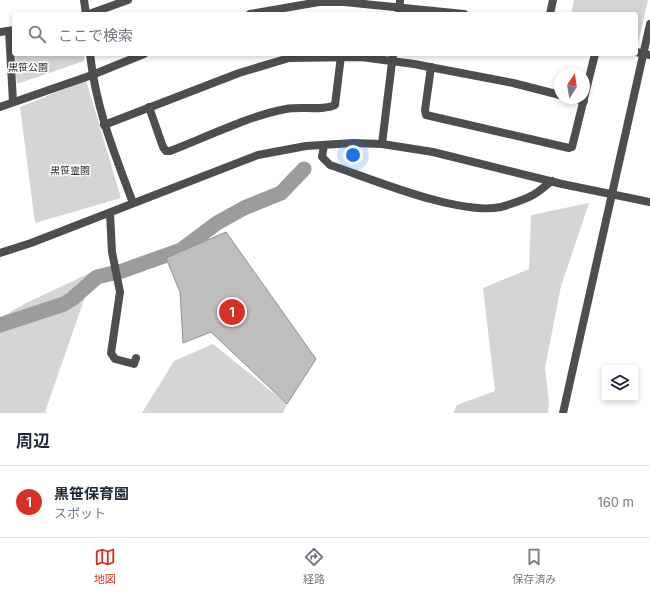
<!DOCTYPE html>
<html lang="ja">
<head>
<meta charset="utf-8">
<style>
	:root { --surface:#fff; --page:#f6f6f7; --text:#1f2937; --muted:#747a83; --line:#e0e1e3; --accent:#d93025 }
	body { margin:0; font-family:Inter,"Noto Sans JP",sans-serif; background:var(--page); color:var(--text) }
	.controls { position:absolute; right:12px; bottom:12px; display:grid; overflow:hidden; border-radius:4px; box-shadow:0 2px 6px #0003 }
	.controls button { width:36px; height:36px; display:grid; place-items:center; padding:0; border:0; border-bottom:1px solid var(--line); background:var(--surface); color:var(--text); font:20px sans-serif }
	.compass { position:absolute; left:554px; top:68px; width:36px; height:36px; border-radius:50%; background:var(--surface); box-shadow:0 2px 6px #0003; rotate:12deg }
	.you { position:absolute; left:353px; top:155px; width:14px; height:14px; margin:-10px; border:3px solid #fff; border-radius:50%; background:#1a73e8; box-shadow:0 0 0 6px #1a73e833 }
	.badge { display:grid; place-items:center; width:26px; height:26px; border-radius:50%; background:var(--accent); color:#fff; font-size:13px; font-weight:700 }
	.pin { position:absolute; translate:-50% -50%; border:2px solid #fff; box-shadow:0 1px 4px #0006 }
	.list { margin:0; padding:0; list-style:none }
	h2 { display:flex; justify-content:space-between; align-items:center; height:52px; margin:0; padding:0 16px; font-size:17px }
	h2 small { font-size:13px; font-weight:400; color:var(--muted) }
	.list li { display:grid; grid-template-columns:26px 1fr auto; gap:12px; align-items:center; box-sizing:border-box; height:72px; padding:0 16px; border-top:1px solid var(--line) }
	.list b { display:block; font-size:15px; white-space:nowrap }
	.list p { margin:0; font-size:13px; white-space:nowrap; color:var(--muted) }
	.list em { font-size:13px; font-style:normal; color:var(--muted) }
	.icon { flex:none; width:22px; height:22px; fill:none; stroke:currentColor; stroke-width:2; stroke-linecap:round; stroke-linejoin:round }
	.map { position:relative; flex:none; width:650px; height:413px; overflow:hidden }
	.search { position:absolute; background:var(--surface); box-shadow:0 2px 6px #0003; left:12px; right:12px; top:12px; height:44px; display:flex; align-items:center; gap:10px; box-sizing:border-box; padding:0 14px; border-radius:4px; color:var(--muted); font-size:15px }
	.sheet { height:124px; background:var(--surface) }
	nav { display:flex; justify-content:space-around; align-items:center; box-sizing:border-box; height:56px; border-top:1px solid var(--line); background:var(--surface); font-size:11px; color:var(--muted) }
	nav a { display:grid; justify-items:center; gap:2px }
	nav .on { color:var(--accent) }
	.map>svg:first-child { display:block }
	.green { fill:#d5d5d5 }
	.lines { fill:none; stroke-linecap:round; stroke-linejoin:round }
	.river { stroke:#9c9c9c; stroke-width:15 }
	.building { fill:#bebebe; stroke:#929292 }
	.minor { stroke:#4e4e4e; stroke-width:8 }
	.labels { text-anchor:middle; stroke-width:3; stroke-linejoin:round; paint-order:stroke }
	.park-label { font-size:10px; fill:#2c2c2c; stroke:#fff }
</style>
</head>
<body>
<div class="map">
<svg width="650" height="413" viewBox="0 0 650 413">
	<rect width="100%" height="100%" fill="#fff"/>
	<g class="green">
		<polygon points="574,0 648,0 638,44 636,44 636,14 571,14"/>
		<polygon points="14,30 14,54 84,54 84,61 17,84 9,31"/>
		<polygon points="86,80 121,198 35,223 20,107"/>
		<polygon points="589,203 561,286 545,368 549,402 548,413 453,413 457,405 495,391 483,288 529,269 531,215"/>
		<polygon points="94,271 45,412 47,413 0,413 0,318 26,303"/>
		<polygon points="213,344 287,404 283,413 142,413 174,361"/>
	</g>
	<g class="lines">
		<polyline class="river" points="0,325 64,304 72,299 97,277 122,271 181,250 217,223 244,208 281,193 304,169"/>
	</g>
	<polygon class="building" points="226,232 316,359 287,404 211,332 183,343 180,292 166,258"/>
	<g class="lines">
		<g class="minor">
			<polyline points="84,0 86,14"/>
			<polyline points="89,14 128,0"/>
			<polyline points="250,14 319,2 344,2 464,14"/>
			<polyline points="399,14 400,0"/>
			<polyline points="550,14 553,0"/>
			<polyline points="9,31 13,102"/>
			<polyline points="0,32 14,30"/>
			<polyline points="636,52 650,55"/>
			<path d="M90,54C96,109 114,152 133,203"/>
			<polyline points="431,67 425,110 426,115 569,148 572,147 595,54"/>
			<polyline points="573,98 584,101"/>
			<polyline points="0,107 92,75 144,54"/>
			<path d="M149,107L163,147L166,151H170C207,137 248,116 286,109C300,106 323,111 335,105L341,56"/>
			<polyline points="104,125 239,73 289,58 361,57 414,64 513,83 560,95"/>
			<polyline points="382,144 393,54"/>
			<path d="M324,145L322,157L330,165C372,179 459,216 501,207C511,204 524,200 533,195C539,192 546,185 552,181"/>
			<polyline points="110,213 112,252 120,292 111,353 115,359 134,364 136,358"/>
			<polyline points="0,253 31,243 258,155 306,146 353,143 382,144 433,152 562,184 650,202"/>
			<polyline points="563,413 650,24"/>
		</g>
	</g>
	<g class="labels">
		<g class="park-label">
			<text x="28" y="71">黒笹公園</text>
			<text x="70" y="174">黒笹霊園</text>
		</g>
	</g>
</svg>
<div class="controls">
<button><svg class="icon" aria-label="layers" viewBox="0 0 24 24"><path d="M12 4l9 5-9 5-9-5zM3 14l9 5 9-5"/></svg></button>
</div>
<svg class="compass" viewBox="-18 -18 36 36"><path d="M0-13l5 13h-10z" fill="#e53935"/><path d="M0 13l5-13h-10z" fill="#747a83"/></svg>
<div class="you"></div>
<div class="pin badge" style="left:232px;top:312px">1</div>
<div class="search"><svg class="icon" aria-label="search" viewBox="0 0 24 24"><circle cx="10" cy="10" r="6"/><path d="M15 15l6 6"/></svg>ここで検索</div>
</div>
<section class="sheet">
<h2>周辺<small></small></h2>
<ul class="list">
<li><span class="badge">1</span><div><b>黒笹保育園</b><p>スポット</p></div><em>160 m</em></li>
</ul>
</section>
<nav>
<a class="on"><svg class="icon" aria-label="map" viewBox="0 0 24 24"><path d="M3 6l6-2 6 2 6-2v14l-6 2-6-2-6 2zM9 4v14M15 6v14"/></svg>地図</a>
<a><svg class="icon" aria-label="directions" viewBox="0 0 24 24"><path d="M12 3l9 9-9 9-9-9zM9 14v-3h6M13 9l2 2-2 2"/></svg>経路</a>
<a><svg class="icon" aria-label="saved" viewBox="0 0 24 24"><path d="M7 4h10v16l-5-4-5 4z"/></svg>保存済み</a>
</nav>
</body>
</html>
